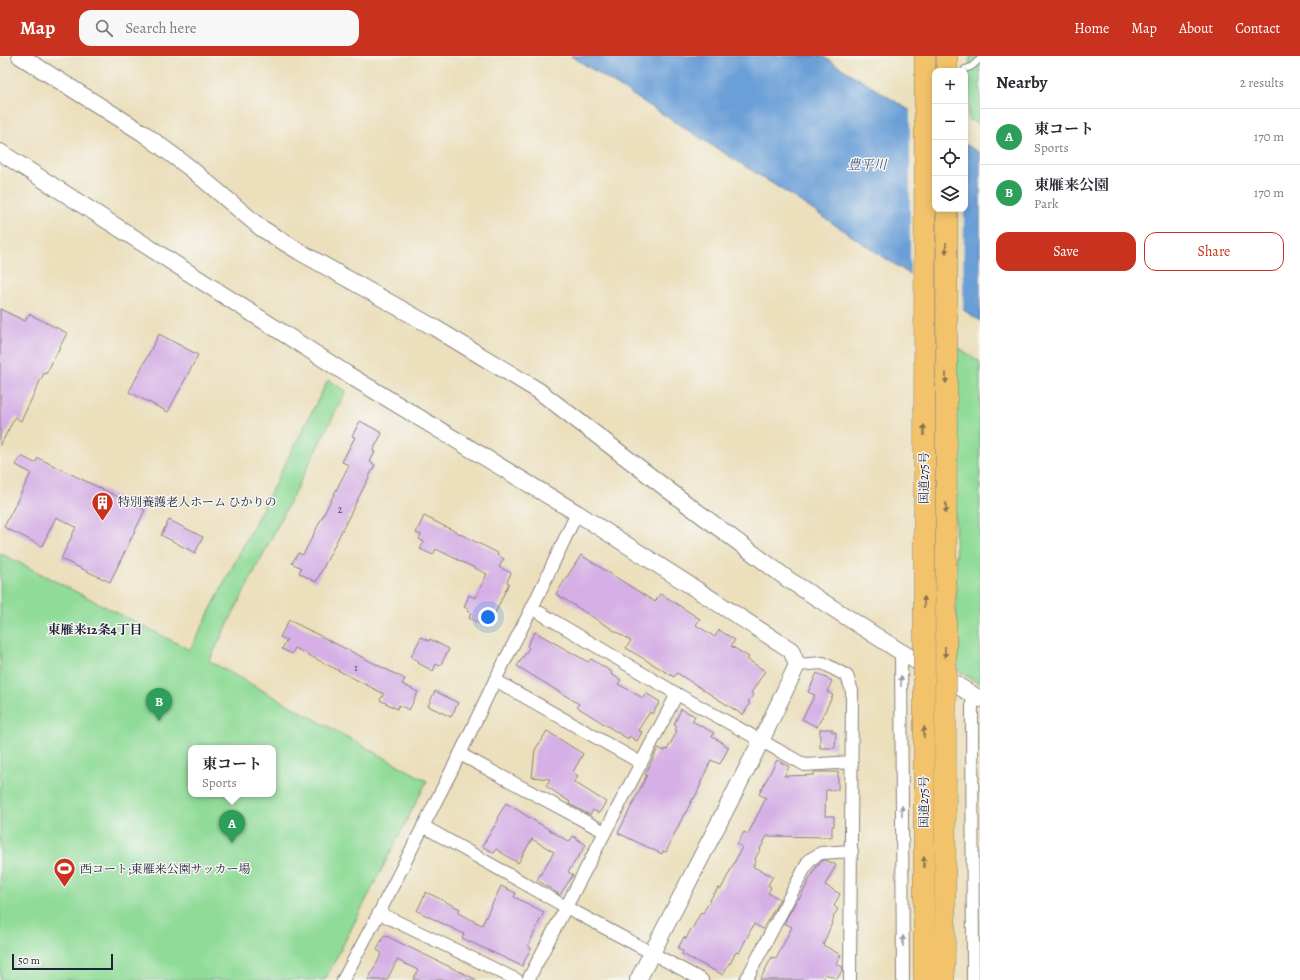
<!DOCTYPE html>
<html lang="en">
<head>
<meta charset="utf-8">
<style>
	:root { --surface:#fff; --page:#f7f7f7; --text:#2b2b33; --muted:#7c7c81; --line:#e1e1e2; --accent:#c8321e }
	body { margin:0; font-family:Alegreya,"Noto Serif JP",serif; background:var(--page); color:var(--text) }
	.controls { position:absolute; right:12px; top:12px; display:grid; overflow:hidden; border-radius:8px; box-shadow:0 2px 10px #0003 }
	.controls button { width:36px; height:36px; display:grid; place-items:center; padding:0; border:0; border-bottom:1px solid var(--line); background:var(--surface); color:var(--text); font:20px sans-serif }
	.scale { position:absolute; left:12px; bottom:10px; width:101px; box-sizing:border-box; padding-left:4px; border:2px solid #22223b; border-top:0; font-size:11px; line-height:14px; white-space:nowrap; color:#22223b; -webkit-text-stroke:3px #f6f6f2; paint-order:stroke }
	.you { position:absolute; left:488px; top:561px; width:14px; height:14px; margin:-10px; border:3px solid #fff; border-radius:50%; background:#1a73e8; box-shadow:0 0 0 6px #1a73e833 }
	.badge { display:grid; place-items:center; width:26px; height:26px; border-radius:50%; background:var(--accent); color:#fff; font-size:13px; font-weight:700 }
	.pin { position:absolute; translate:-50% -33px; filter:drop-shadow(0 1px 2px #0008) }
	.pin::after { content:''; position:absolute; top:21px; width:14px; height:12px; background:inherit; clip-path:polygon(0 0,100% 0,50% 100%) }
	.popup { position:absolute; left:188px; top:689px; width:88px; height:52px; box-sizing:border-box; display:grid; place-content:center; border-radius:8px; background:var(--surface); filter:drop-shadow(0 1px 3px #0005); font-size:13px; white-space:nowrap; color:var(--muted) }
	.popup b { font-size:15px; color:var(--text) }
	.popup::after { content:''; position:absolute; left:50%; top:100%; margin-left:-8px; border:8px solid transparent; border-top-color:var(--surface) }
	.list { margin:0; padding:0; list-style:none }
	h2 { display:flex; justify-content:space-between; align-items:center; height:52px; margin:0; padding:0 16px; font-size:17px }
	h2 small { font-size:13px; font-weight:400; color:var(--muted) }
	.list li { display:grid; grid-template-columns:26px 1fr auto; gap:12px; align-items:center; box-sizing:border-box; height:56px; padding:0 16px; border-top:1px solid var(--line) }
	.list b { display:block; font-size:15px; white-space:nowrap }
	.list p { margin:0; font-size:13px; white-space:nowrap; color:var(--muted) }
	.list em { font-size:13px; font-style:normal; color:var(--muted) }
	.actions { display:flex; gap:8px; padding:12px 16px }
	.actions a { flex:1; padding:9px 0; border:1px solid var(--accent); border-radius:12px; text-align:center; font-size:14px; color:var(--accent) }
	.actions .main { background:var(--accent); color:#fff }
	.icon { flex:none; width:22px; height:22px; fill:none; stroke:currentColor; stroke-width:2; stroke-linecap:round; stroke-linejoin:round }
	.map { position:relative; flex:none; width:980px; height:924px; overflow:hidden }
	header { display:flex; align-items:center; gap:24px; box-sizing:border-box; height:56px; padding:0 20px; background:var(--accent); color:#fff }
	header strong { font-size:19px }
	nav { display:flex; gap:22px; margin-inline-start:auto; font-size:14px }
	.search { width:280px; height:36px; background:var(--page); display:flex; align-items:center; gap:10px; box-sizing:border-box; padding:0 14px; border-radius:12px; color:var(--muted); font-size:15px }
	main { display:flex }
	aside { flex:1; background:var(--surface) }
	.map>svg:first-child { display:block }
	.green { fill:#90db98; stroke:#597e6a; fill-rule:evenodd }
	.water { fill:#6a9fd7; stroke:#466089 }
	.pier { fill:#ebdfbc }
	.building { fill:#d5afe5 }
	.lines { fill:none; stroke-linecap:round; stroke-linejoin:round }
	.service-casing { stroke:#86807c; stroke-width:8 }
	.minor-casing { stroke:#86807c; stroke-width:14 }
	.tertiary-casing { stroke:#86807c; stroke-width:18 }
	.trunk-casing { stroke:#86807c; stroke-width:22 }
	.service { stroke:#fff; stroke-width:6 }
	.minor { stroke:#fff; stroke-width:12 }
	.tertiary { stroke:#fff; stroke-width:16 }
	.trunk { stroke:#f2c36a; stroke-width:21 }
	.trunk-bridge-casing { stroke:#86807c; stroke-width:22; stroke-linecap:butt }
	.trunk-bridge { stroke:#f2c36a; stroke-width:21 }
	.oneway { fill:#8a7252 }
	.oneway2 { fill:#9c9ca7 }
	.labels { text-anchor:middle; stroke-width:3; stroke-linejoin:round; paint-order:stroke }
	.number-label { font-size:10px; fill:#4f4566 }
	.street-label { font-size:12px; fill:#22223b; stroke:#f6f6f2 }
	.poi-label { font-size:12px; fill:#22223b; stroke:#f6f6f2; text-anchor:start }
	.water-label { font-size:13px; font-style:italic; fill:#3f5479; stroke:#f6f6f2 }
	.neighbourhood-label { font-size:13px; font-weight:bold; fill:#22223b; stroke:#f6f6f2 }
</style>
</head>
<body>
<header>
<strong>Map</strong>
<div class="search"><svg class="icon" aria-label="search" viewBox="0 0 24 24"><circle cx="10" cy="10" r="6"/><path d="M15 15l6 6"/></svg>Search here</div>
<nav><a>Home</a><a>Map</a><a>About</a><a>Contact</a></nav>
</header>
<main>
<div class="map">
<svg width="980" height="924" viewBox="0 0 980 924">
	<rect width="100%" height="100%" fill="#f6f6f2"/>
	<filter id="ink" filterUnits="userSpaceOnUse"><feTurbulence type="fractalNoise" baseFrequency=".025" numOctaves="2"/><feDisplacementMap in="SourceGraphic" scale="8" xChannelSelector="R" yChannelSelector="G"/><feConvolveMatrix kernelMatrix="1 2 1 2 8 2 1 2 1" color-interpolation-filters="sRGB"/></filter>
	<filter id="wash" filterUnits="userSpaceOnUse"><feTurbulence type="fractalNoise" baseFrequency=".012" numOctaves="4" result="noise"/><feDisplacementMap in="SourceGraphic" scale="16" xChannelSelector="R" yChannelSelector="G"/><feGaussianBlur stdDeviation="0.9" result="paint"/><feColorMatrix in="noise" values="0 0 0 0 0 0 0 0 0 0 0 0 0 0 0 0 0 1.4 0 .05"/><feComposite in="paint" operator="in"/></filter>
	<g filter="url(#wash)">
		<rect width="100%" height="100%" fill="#ebdfbc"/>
		<g class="green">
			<polygon points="970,0 980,0 980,69 968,63"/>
			<polygon points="953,288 980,306 980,628 957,614"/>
			<path d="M328,324L346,335L209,605L427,725L325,924H0V497L190,594ZM191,692H273V738H191Z"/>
		</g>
		<polygon class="water" points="571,0 822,0 935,70 935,153 965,153 965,88 980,97 980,265 784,135"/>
		<polygon class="pier" points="910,52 935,67 935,153 964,153 963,257 910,221"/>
		<g id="blocks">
			<g class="building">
				<polygon points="0,253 25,265 29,258 67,277 46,318 44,317 21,365 15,361 0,390"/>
				<polygon points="159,278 198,299 168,356 129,336"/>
				<polygon points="360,365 382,377 373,395 375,396 370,406 375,409 316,526 299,517 301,512 292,507 298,497 303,499 349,409 342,406 355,381 352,380"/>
				<polygon points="21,400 35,407 38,402 145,454 110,526 61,503 76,471 56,461 42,490 4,471 31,417 16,409"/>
				<polygon points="424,460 498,497 497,499 504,503 499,511 511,517 507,526 509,527 488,572 469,562 471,557 467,555 469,553 464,551 469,539 475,542 487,518 436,493 433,499 420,493 424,486 419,483 421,479 416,477"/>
				<polygon points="169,464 203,481 195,497 161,479"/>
				<polygon points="581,499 655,546 660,538 666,541 700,563 696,569 715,581 719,574 735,584 731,590 749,601 747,603 765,615 751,637 753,639 748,646 750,647 743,659 677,617 674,621 626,592 631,585 556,538"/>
				<polygon points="289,564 405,623 402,628 418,636 409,654 399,649 397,653 380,644 384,638 295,592 292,598 282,593 287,584 280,581"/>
				<polygon points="535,576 583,603 588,606 591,603 612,616 611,618 621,624 618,628 643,642 646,637 660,646 652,658 650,656 638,674 642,676 637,685 629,680 628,683 609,671 577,651 579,648 517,610 529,592 527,590"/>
				<polygon points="421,581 429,585 430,583 449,593 440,610 436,608 433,615 418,607 419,605 411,601"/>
				<polygon points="817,617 832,625 827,636 833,639 817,671 802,663 815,639 808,636"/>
				<polygon points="435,635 458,647 451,661 428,650"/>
				<polygon points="681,653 695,660 692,665 714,677 712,681 722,686 721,687 729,691 720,708 711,704 700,728 701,728 694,743 693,742 685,758 684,758 666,796 663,795 662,798 618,777 647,719 645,719 658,692 665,695 666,693 667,694 677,675 675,674 677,670 674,669"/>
				<polygon points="820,673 832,673 832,676 836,676 835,692 820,692"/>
				<polygon points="547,675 583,698 573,716 578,720 574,726 606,746 599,757 593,754 590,759 569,748 570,746 546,730 550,723 532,721 535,694"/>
				<polygon points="777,704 789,711 784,720 814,719 814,716 838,716 838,734 826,734 825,760 834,760 834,770 832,770 832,781 767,780 755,803 756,804 753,811 773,820 768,829 771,831 768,837 780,843 763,873 754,868 739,897 736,896 730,908 729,907 723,919 682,898 683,895 678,892 684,881 686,883 691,873 692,873 701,856 703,857 714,837 715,837 718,832 721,833 742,791 737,788 744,776 748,778 766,742 759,738"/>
				<polygon points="506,747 569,786 573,780 586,789 568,816 573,819 560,839 537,824 554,796 532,783 518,807 496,793 494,797 482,790 499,763 497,762"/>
				<polygon points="823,804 826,804 836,809 825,829 840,838 834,850 838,853 833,861 834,862 823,889 841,899 836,908 843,911 843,913 837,923 826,918 823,924 760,924 772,901 776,903 792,871 784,867 798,842 799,843 817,809 818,810 820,806"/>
				<polygon points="501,830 516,837 514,841 544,856 528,890 531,892 522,910 462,882 464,878 417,855 426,836 460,853 458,857 482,869"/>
				<polygon points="384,879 419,896 477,924 413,924 418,914 397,904 387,924 368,924 382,897 377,894"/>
			</g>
		</g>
	</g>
	<g filter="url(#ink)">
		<use href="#blocks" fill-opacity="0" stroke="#86807c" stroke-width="1"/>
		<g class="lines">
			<defs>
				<polyline id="service" points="965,13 971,11 980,3"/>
				<g id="minor">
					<polyline points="532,552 677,638 805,709 852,706"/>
					<polyline points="901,596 903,924"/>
					<polyline points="797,609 823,607 847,620 852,635 850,924"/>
					<polyline points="495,624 641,707"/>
					<polyline points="972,638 973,924"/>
					<polyline points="460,698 605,776"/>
					<polyline points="423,770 566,851 702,924"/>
					<polyline points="379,857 517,924"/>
					<polyline points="343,924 379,857 460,698 495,624 532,552 577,457"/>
					<polyline points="528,924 677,638"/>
					<polyline points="746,924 809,804 821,797 852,795"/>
				</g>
				<g id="tertiary">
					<polyline points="20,0 143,77 190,112 261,172 300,196 435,272 539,335 688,449 789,524 901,596 980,643"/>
					<polyline points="0,96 347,318 577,457 791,594 797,609 761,685 638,924"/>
				</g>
				<g id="trunk">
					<polyline points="924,845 924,924"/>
					<polyline points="944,924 945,845"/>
				</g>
			</defs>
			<use href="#service" class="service-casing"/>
			<use href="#minor" class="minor-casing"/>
			<use href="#tertiary" class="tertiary-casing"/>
			<use href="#trunk" class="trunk-casing"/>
			<use href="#service" class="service"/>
			<use href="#minor" class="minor"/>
			<use href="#tertiary" class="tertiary"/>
			<use href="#trunk" class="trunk"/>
			<defs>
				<g id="trunk-bridge">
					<polyline points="947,15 947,0"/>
					<polyline points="924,845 925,0"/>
					<polyline points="945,845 947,153"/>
				</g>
			</defs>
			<use href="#trunk-bridge" class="trunk-bridge-casing"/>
			<use href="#trunk-bridge" class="trunk-bridge"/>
		</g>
		<defs><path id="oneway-solid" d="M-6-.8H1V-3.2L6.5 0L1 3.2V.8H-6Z"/></defs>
		<g class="oneway">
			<use href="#oneway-solid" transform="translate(946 192) rotate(90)"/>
			<use href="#oneway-solid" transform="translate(946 322) rotate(90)"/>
			<use href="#oneway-solid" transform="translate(924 374) rotate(-90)"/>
			<use href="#oneway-solid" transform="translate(946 452) rotate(90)"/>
			<use href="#oneway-solid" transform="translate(924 546) rotate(-90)"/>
			<use href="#oneway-solid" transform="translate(945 596) rotate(90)"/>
			<use href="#oneway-solid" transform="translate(924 676) rotate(-90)"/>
			<use href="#oneway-solid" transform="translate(924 806) rotate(-90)"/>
		</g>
		<g class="oneway2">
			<use href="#oneway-solid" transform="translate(901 625) rotate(-90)"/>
			<use href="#oneway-solid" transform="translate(902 755) rotate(-90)"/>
			<use href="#oneway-solid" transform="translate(903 885) rotate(-90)"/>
		</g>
	</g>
	<defs>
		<symbol id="building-pin" viewBox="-11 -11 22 30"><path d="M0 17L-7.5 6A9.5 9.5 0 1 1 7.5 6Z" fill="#c8321e" stroke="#f6f6f2"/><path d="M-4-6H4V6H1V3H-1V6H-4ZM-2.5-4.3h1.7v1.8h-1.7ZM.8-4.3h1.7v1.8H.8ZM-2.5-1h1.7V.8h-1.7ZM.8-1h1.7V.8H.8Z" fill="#fff"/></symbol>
		<symbol id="stadium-pin" viewBox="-11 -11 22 30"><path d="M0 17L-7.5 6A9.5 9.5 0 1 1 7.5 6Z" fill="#c8321e" stroke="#f6f6f2"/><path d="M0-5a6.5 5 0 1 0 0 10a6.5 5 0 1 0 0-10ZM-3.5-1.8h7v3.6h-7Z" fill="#fff"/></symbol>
	</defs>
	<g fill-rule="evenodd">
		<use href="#building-pin" x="90" y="434" width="25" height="34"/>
		<use href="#stadium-pin" x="52" y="800" width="25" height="34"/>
	</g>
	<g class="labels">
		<g class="number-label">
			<text x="340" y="457">2</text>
			<text x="356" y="615">1</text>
		</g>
		<g class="street-label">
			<text transform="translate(924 422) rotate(-90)" y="4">国道275号</text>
			<text transform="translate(924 746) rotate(-90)" y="4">国道275号</text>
		</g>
		<g class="poi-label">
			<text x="118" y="450">特別養護老人ホーム ひかりの</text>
			<text x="80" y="817">西コート;東雁来公園サッカー場</text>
		</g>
		<g class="water-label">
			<text x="867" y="113">豊平川</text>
		</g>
		<g class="neighbourhood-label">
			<text x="95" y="578">東雁来12条4丁目</text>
		</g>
	</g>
</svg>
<div class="controls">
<button>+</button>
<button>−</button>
<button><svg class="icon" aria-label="locate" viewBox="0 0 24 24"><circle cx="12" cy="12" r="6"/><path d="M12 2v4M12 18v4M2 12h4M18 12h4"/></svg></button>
<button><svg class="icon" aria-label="layers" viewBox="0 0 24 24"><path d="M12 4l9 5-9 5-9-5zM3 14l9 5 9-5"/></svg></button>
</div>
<div class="scale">50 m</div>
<div class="you"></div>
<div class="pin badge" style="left:232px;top:787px;background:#2e9e5b">A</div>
<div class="popup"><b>東コート</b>Sports</div>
<div class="pin badge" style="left:159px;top:665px;background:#2e9e5b">B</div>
</div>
<aside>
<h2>Nearby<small>2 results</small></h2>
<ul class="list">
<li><span class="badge" style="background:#2e9e5b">A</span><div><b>東コート</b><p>Sports</p></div><em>170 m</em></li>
<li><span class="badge" style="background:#2e9e5b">B</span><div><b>東雁来公園</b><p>Park</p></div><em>170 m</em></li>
</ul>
<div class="actions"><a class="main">Save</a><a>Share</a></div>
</aside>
</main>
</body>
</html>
